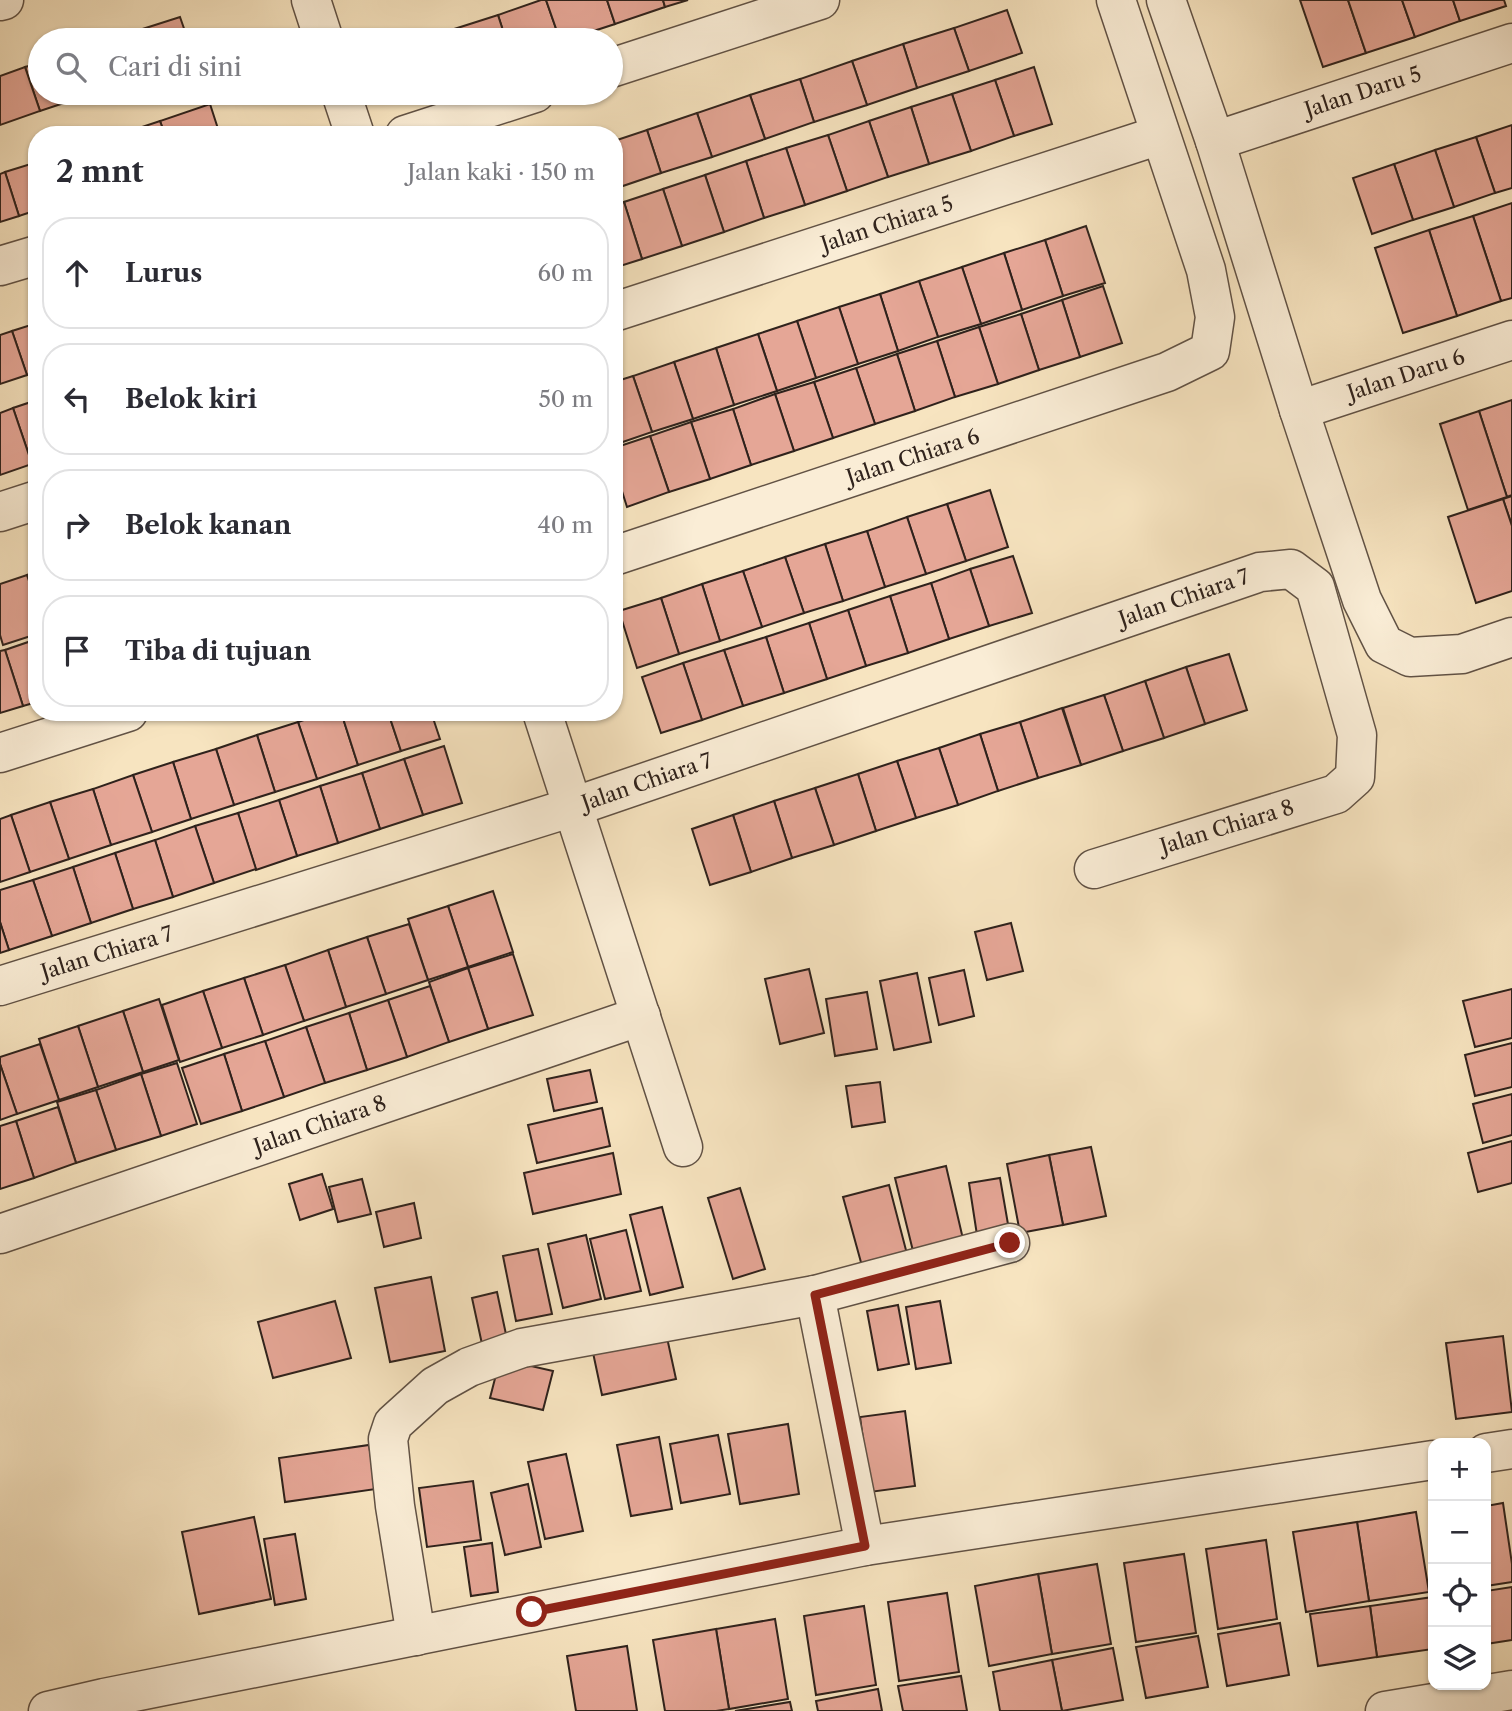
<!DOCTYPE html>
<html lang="id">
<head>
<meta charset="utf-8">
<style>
	:root { --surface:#fff; --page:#f7f7f7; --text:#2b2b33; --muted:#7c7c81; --line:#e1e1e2 }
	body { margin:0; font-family:"Libre Caslon Text",serif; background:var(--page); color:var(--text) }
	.controls { position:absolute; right:21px; bottom:21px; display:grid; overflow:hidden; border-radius:14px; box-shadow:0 2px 5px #0004 }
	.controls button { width:63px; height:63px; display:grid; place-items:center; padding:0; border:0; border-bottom:2px solid var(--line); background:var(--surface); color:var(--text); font:35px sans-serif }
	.stop { position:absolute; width:21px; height:21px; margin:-16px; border:5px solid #8f2418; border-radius:50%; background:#fff }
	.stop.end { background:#8f2418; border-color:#fff; box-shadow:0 2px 7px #0008 }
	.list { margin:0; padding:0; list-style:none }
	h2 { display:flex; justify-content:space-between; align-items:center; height:91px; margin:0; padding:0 28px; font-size:30px }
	h2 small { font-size:23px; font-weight:400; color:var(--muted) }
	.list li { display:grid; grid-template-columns:46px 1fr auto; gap:21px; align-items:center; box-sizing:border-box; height:112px; margin:0 14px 14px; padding:0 14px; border:2px solid var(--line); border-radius:28px }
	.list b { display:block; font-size:26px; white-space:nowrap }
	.list em { font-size:23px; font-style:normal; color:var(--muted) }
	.icon { flex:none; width:38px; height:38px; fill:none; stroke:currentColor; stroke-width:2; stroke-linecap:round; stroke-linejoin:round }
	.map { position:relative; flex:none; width:1512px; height:1711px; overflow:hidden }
	.search { position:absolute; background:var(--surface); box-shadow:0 2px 5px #0004; left:28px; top:28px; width:595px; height:77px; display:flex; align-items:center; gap:18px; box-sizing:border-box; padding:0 24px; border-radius:38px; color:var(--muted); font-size:26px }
	.panel { position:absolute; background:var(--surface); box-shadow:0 2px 5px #0004; left:28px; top:126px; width:595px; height:595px; border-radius:28px }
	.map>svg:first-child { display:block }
	.building { fill:#e5a696; stroke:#2f221c; stroke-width:2 }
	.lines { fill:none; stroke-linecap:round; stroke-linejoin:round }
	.minor-casing { stroke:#615245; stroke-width:41 }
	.minor { stroke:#faedd6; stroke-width:38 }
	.route { stroke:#8f2418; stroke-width:9 }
	.labels { text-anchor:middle; stroke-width:5; stroke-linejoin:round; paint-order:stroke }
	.street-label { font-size:21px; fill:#2f221c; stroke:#faedd6 }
</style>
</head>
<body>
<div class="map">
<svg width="1512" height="1711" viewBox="0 0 1512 1711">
	<rect width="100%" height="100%" fill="#f7e4c0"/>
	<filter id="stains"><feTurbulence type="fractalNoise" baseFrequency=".00286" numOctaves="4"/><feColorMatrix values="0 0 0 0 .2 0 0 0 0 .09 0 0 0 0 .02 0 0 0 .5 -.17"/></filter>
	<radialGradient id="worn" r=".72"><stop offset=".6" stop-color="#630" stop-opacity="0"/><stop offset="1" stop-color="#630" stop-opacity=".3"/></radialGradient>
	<g class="building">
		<polygon points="541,0 546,0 560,40 506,40 498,15"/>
		<polygon points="546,0 607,0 615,24 566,40 560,40"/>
		<polygon points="607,0 663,0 665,7 615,24"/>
		<polygon points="663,0 688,0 665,7"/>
		<polygon points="1300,0 1348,0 1366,53 1323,67"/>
		<polygon points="1348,0 1402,0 1415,37 1366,53"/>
		<polygon points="1402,0 1453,0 1460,21 1415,37"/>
		<polygon points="1453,0 1504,0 1506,6 1460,21"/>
		<polygon points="1007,10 1022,53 969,71 954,28"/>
		<polygon points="498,15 506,40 451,40 448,31"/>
		<polygon points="180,17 188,40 132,40 130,33"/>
		<polygon points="954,28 969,71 917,88 903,44"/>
		<polygon points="130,33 132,40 108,40"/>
		<polygon points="903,44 917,88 867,105 852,61"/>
		<polygon points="852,61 867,105 814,122 800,79"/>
		<polygon points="40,63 40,93 91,94 40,111 25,67"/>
		<polygon points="25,67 40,111 0,125 0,76"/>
		<polygon points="1034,67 1052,124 1014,136 995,80"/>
		<polygon points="800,79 814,122 765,139 750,95"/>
		<polygon points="995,80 1014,136 971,151 952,94"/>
		<polygon points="952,94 971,151 929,164 911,107"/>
		<polygon points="750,95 765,139 712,157 697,113"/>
		<polygon points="210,104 220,135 165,135 160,121"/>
		<polygon points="911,107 929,164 888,177 869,121"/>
		<polygon points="697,113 712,157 661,173 647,130"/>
		<polygon points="160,121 165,135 118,135"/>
		<polygon points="869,121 888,177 847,191 828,135"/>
		<polygon points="1512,125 1512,188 1495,193 1476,137"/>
		<polygon points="647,130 661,173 614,189 614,141"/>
		<polygon points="828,135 847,191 805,205 786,148"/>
		<polygon points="1476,137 1495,193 1454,207 1435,150"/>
		<polygon points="786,148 805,205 764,218 746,161"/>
		<polygon points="1435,150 1454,207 1413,220 1394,164"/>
		<polygon points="746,161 764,218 724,232 705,175"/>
		<polygon points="37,162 37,210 19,216 5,172"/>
		<polygon points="1394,164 1413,220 1372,234 1353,178"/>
		<polygon points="5,172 19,216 0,222 0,174"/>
		<polygon points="705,175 724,232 682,246 663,189"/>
		<polygon points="663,189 682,246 642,259 624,202"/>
		<polygon points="624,202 642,259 614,268 614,205"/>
		<polygon points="1512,203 1512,298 1501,301 1473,216"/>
		<polygon points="1473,216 1501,301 1457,316 1429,230"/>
		<polygon points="1086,226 1105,283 1063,296 1045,240"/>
		<polygon points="1429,230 1457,316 1403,333 1375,248"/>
		<polygon points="1045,240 1063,296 1022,310 1004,253"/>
		<polygon points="1004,253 1022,310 981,324 962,267"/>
		<polygon points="962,267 981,324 938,337 919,281"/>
		<polygon points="919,281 938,337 898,351 880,294"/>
		<polygon points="1103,286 1122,343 1080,357 1062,300"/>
		<polygon points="880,294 898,351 858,364 839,307"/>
		<polygon points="1062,300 1080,357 1039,370 1021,314"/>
		<polygon points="839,307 858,364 816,378 797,321"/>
		<polygon points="1021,314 1039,370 998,384 979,327"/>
		<polygon points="797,321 816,378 777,391 758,334"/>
		<polygon points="37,323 37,372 27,375 12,331"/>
		<polygon points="979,327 998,384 955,397 937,341"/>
		<polygon points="12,331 27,375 0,384 0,335"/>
		<polygon points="758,334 777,391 734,405 716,348"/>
		<polygon points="937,341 955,397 915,411 897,354"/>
		<polygon points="716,348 734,405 693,419 674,362"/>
		<polygon points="897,354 915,411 875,424 856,368"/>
		<polygon points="674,362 693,419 652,432 633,376"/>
		<polygon points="856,368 875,424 833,438 814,382"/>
		<polygon points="633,376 652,432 614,445 614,382"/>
		<polygon points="814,382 833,438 794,451 775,394"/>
		<polygon points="775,394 794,451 751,465 733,409"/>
		<polygon points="37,400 37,463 32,464 13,408"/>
		<polygon points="1512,400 1512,495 1507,497 1479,411"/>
		<polygon points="13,408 32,464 0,475 0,413"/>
		<polygon points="733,409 751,465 710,479 691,422"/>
		<polygon points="1479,411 1507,497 1468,510 1440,424"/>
		<polygon points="691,422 710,479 669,492 650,436"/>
		<polygon points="650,436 669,492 627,507 614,466 614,448"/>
		<polygon points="990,490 1008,547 966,561 947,504"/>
		<polygon points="1512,496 1512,526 1503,499"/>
		<polygon points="1503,499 1512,526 1512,591 1476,603 1448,517"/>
		<polygon points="947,504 966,561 926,574 907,517"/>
		<polygon points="907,517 926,574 885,587 867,531"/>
		<polygon points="867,531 885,587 843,601 825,544"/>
		<polygon points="825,544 843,601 804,613 785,557"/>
		<polygon points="1013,556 1032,613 989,626 970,569"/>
		<polygon points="785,557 804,613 762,627 743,571"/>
		<polygon points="970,569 989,626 949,639 931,583"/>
		<polygon points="743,571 762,627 720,641 702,584"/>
		<polygon points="37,572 37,605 27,575"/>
		<polygon points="27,575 37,605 37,634 3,645 0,635 0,584"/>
		<polygon points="931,583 949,639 908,653 890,596"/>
		<polygon points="702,584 720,641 679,654 661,598"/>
		<polygon points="890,596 908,653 866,666 848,610"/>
		<polygon points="661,598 679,654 637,668 619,611"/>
		<polygon points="848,610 866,666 827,679 809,623"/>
		<polygon points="809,623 827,679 784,693 766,637"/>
		<polygon points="766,637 784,693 743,706 724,650"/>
		<polygon points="37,639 37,702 23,706 5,650"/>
		<polygon points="5,650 23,706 0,713 0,651"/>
		<polygon points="724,650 743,706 702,720 683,663"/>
		<polygon points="1229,654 1247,710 1205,724 1186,667"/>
		<polygon points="683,663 702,720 661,733 642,677"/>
		<polygon points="1186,667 1205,724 1164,738 1145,681"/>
		<polygon points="1145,681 1164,738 1123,751 1104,695"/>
		<polygon points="1104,695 1123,751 1081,765 1063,708"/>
		<polygon points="1062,708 1081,765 1038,778 1020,722"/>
		<polygon points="327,712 341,712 358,765 317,779 298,722"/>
		<polygon points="341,712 388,712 401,751 358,765"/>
		<polygon points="388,712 431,712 440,739 401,751"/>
		<polygon points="298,722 317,779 275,792 257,735"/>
		<polygon points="1020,722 1038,778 998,791 980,734"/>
		<polygon points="980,734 998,791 958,805 939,748"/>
		<polygon points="257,735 275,792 234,805 216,749"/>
		<polygon points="444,746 462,803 423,815 404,759"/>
		<polygon points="939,748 958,805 916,818 897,761"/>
		<polygon points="216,749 234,805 191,819 173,762"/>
		<polygon points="404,759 423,815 380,829 362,773"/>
		<polygon points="897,761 916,818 876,831 858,774"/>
		<polygon points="173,762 191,819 152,832 133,775"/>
		<polygon points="362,773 380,829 338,843 320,786"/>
		<polygon points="858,774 876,831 834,845 815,788"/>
		<polygon points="133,775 152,832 111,845 93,789"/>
		<polygon points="320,786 338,843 297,856 279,800"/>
		<polygon points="815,788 834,845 792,858 774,801"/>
		<polygon points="93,789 111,845 69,859 50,802"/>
		<polygon points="279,800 297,856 256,870 238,813"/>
		<polygon points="774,801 792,858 751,872 733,815"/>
		<polygon points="50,802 69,859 30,872 11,815"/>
		<polygon points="238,813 256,869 214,883 195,826"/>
		<polygon points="11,815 30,872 0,882 0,819"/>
		<polygon points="733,815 751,872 710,885 692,829"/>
		<polygon points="195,826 214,883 173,897 155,840"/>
		<polygon points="155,840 173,897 133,909 115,853"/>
		<polygon points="115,853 133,909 91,923 73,867"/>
		<polygon points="73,867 91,923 52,936 33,880"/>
		<polygon points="33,880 52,936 9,950 0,922 0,890"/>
		<polygon points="493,891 513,952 468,967 448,906"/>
		<polygon points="448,906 468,967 428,980 408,919"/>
		<polygon points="0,922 9,950 0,953"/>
		<polygon points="1011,923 1023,971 987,980 975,932"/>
		<polygon points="409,924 428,980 386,994 367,937"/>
		<polygon points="367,937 386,994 346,1007 328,950"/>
		<polygon points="328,950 346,1007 304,1021 285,965"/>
		<polygon points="513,954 533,1015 488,1029 468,968"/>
		<polygon points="285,965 304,1021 263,1035 244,978"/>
		<polygon points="468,968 488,1029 449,1042 429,982"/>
		<polygon points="809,969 824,1033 780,1044 765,979"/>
		<polygon points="964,970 974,1016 939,1025 929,978"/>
		<polygon points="917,973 931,1042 894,1050 880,981"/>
		<polygon points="244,978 263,1035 222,1048 203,991"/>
		<polygon points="430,986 449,1042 407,1057 388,1000"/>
		<polygon points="1512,989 1512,1038 1475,1047 1463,1001"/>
		<polygon points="203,991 222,1048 180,1062 162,1005"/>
		<polygon points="867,992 877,1049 835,1056 826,999"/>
		<polygon points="159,999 179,1060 143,1072 123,1011"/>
		<polygon points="388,1000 407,1057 367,1070 349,1013"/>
		<polygon points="123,1011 143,1072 98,1087 78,1026"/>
		<polygon points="349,1013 367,1070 325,1083 306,1027"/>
		<polygon points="78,1026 98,1087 59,1100 39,1039"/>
		<polygon points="306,1027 325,1083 284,1097 265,1041"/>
		<polygon points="265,1041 284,1097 242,1111 224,1054"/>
		<polygon points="1512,1043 1512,1087 1475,1096 1465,1055"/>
		<polygon points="40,1044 59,1100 17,1114 0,1064 0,1057"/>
		<polygon points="224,1054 242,1111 201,1124 182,1068"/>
		<polygon points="177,1063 197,1124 161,1136 141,1074"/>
		<polygon points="0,1064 17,1114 0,1120"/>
		<polygon points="590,1070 597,1102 554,1111 547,1079"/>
		<polygon points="141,1074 161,1136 116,1150 96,1090"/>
		<polygon points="880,1082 885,1122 852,1127 846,1086"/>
		<polygon points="96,1090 116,1150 76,1163 57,1102"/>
		<polygon points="1512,1094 1512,1135 1483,1143 1473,1104"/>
		<polygon points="58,1107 76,1163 34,1178 16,1121"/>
		<polygon points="602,1108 610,1146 537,1163 528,1125"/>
		<polygon points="16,1121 34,1178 0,1189 0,1126"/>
		<polygon points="1512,1141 1512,1183 1478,1192 1468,1153"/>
		<polygon points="1091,1147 1106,1216 1063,1225 1049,1155"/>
		<polygon points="613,1153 621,1194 533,1214 524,1173"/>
		<polygon points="1049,1155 1063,1225 1020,1233 1007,1164"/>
		<polygon points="946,1166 963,1239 913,1251 895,1178"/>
		<polygon points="322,1174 333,1209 300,1220 289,1184"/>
		<polygon points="1000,1178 1009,1230 977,1235 969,1183"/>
		<polygon points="362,1179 371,1214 338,1222 329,1187"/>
		<polygon points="889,1185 907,1254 862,1266 843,1197"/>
		<polygon points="740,1188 765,1269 733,1279 708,1198"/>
		<polygon points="414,1203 421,1238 384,1247 376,1212"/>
		<polygon points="662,1207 683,1287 650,1295 630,1215"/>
		<polygon points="626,1230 641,1291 605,1299 590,1239"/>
		<polygon points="586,1235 601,1299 563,1308 548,1244"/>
		<polygon points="538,1249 552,1314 516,1321 503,1256"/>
		<polygon points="431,1277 445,1351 390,1362 375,1288"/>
		<polygon points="497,1292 507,1339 482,1344 472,1298"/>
		<polygon points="335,1301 351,1358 273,1378 258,1322"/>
		<polygon points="940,1301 951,1363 916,1369 906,1307"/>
		<polygon points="898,1305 909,1364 878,1370 867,1311"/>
		<polygon points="666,1333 676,1379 602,1395 592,1348"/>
		<polygon points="1503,1336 1512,1412 1456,1419 1446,1343"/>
		<polygon points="500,1359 553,1371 543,1410 490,1398"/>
		<polygon points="905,1411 915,1486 870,1492 860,1417"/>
		<polygon points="788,1424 799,1494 740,1504 728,1434"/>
		<polygon points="718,1435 730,1494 681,1503 670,1444"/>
		<polygon points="659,1437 672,1509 631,1516 617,1445"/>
		<polygon points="369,1445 376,1489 285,1502 279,1458"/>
		<polygon points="566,1454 583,1531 545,1539 528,1462"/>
		<polygon points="473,1481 481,1540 427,1547 419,1488"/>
		<polygon points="528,1484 541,1547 505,1555 491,1493"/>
		<polygon points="1503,1503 1512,1564 1512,1582 1486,1586 1486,1506"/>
		<polygon points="1416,1512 1429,1592 1369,1601 1357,1522"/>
		<polygon points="254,1517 271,1599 199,1614 182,1532"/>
		<polygon points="1357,1522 1369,1601 1306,1612 1293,1532"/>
		<polygon points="295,1534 306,1599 275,1605 264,1539"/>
		<polygon points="1266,1540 1277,1619 1218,1629 1206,1549"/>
		<polygon points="492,1543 498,1592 471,1596 464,1547"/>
		<polygon points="1184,1554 1196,1633 1136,1642 1124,1563"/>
		<polygon points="1097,1564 1111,1644 1052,1654 1038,1574"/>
		<polygon points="1038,1574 1052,1654 989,1666 975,1586"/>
		<polygon points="1512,1587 1512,1640 1486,1644 1486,1591"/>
		<polygon points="947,1593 959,1672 899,1681 888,1602"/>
		<polygon points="1433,1597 1433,1649 1377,1657 1370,1606"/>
		<polygon points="864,1606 876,1685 816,1695 804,1616"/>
		<polygon points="1370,1606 1377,1657 1318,1666 1310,1614"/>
		<polygon points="775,1619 788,1699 729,1709 716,1629"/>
		<polygon points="1280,1623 1289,1675 1227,1686 1218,1634"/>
		<polygon points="716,1629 729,1709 716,1711 665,1711 653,1640"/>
		<polygon points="1198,1636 1208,1687 1146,1698 1136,1647"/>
		<polygon points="627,1646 637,1711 576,1711 567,1656"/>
		<polygon points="1113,1648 1123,1700 1062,1711 1052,1660"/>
		<polygon points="1052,1660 1062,1711 1000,1711 993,1672"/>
		<polygon points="961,1676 967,1711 903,1711 898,1686"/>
		<polygon points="878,1689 882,1711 818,1711 816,1701"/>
		<polygon points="790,1702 792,1711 735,1711"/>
	</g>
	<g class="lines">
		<defs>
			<g id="minor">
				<polyline points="311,0 324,40"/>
				<polyline points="1166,0 1215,141 1299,410 1362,600 1384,644 1410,657 1462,654 1512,637"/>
				<polyline points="0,1 4,0"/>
				<polyline points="611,68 820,0"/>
				<polyline points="341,93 355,135"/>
				<polyline points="405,135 535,93"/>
				<polyline points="1215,141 1512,43"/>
				<polyline points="0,266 37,255"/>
				<polyline points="614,312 1160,135"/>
				<polyline points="1299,410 1512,340"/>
				<polyline points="0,512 37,500"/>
				<polyline points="614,556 1167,372 1210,351 1215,317 1206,270 1116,0"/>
				<polyline points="542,712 683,1147"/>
				<polyline points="0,753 128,712"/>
				<polyline points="0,986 573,807 1260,572 1291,569 1315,587 1357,735 1355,777 1336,794 1094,869"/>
				<polyline points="0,1234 641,1016"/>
				<polyline points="815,1295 865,1546"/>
				<polyline points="1486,1453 1512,1449"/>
				<polyline points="416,1636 395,1506 388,1439 393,1424 435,1386 469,1367 522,1348 815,1295 1010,1243"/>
				<polyline points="48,1711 104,1698 865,1546 1433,1460"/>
				<polyline points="1385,1711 1512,1690"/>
			</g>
		</defs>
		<use href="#minor" class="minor-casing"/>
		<use href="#minor" class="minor"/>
	</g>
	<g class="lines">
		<polyline class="route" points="532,1612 865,1546 815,1295 1010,1243"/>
	</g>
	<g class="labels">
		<g class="street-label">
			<text transform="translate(1363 92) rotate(-18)" y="7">Jalan Daru 5</text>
			<text transform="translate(887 224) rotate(-18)" y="7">Jalan Chiara 5</text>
			<text transform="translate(1406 375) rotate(-18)" y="7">Jalan Daru 6</text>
			<text transform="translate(913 457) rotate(-18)" y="7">Jalan Chiara 6</text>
			<text transform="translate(1184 598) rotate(-19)" y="7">Jalan Chiara 7</text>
			<text transform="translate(647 782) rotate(-19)" y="7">Jalan Chiara 7</text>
			<text transform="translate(1227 827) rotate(-17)" y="7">Jalan Chiara 8</text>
			<text transform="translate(107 953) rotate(-17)" y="7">Jalan Chiara 7</text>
			<text transform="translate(320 1125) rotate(-19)" y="7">Jalan Chiara 8</text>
		</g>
	</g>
	<rect width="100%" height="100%" filter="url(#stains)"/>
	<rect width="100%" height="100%" fill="url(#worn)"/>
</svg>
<div class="controls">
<button>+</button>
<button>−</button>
<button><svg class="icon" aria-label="locate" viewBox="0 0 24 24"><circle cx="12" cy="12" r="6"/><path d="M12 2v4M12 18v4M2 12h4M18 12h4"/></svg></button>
<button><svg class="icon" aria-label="layers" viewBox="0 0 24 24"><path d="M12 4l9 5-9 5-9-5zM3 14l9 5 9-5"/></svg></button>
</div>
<div class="stop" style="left:532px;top:1612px"></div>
<div class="stop end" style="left:1010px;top:1243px"></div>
<div class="search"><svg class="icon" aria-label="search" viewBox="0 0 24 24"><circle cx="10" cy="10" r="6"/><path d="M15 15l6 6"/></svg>Cari di sini</div>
<section class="panel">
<h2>2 mnt<small>Jalan kaki · 150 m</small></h2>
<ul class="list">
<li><svg class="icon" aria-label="ahead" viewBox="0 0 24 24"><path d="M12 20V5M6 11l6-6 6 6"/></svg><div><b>Lurus</b></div><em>60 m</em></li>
<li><svg class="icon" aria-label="left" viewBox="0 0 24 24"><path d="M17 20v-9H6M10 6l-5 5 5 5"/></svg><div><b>Belok kiri</b></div><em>50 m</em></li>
<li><svg class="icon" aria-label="right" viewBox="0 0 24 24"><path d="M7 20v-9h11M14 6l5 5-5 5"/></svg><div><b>Belok kanan</b></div><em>40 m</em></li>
<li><svg class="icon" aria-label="arrive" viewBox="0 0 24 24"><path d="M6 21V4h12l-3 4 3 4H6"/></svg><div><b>Tiba di tujuan</b></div></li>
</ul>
</section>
</div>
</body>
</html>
